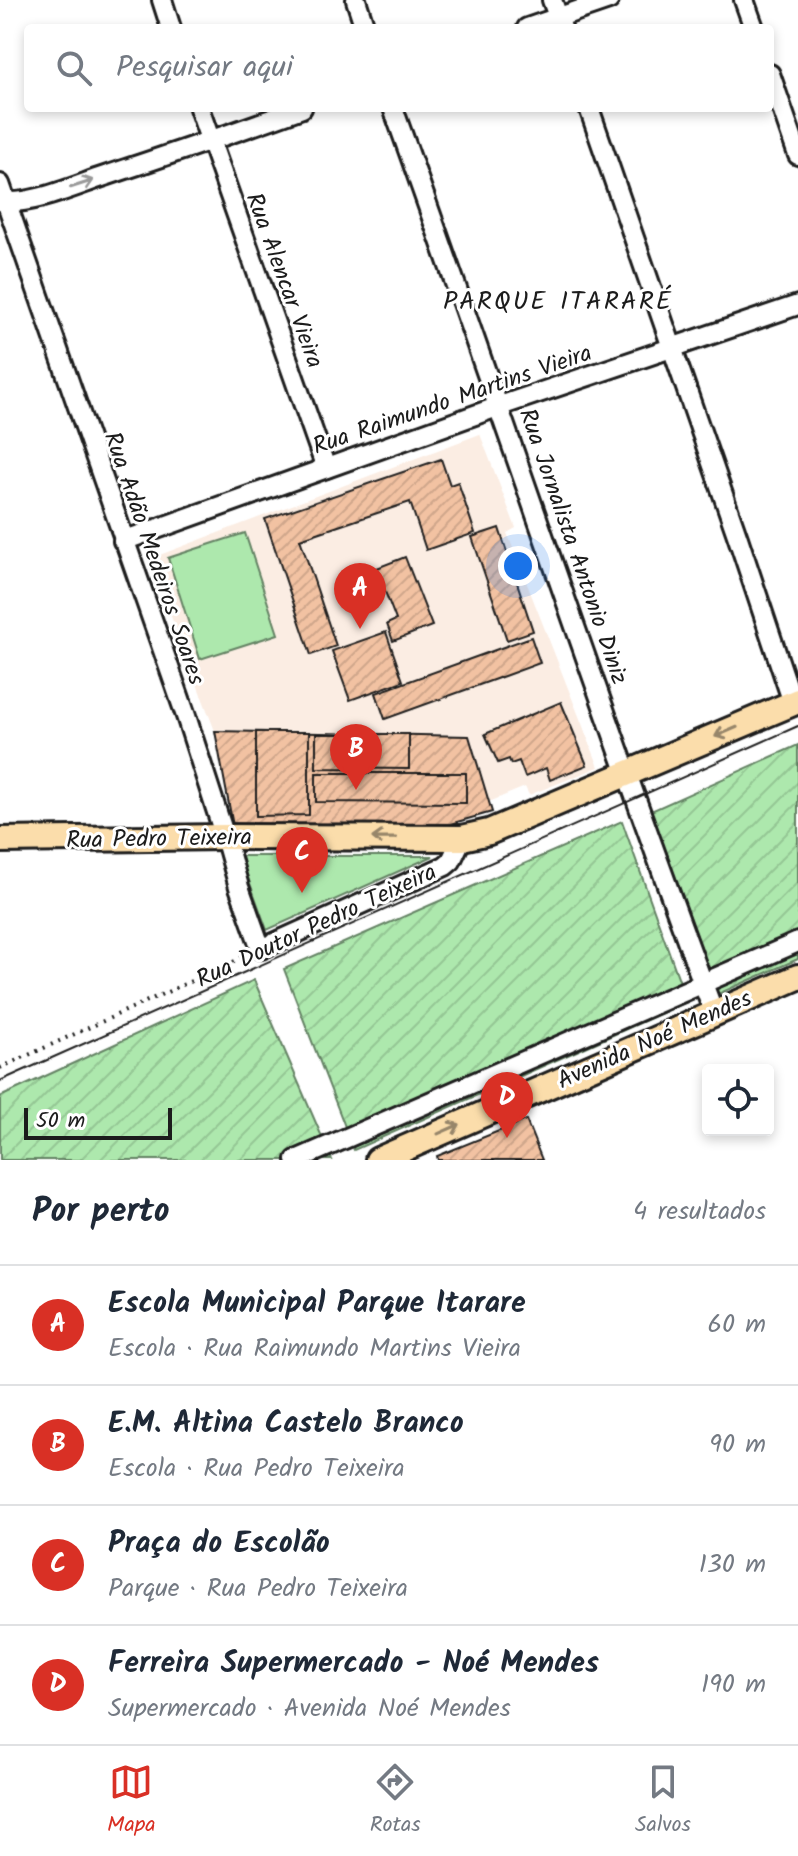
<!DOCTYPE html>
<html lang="pt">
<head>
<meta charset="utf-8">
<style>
	:root { --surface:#fff; --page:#f2f2f3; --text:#1f2937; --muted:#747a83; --line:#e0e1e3; --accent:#d93025 }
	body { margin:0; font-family:Kalam,sans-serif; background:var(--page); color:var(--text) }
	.controls { position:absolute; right:24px; bottom:24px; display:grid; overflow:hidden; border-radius:8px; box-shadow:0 4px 12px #0003 }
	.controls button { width:72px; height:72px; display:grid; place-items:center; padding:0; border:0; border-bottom:2px solid var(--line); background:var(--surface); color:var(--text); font:40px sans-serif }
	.scale { position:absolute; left:24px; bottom:20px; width:148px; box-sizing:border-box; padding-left:8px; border:4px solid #1c1c1c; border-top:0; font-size:22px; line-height:28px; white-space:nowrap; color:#1c1c1c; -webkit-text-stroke:6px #fff; paint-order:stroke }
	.you { position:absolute; left:518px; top:566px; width:28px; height:28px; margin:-20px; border:6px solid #fff; border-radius:50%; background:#1a73e8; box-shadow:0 0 0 12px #1a73e833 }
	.badge { display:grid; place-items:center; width:52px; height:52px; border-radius:50%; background:var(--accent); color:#fff; font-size:26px; font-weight:700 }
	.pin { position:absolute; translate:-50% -66px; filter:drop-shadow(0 2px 4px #0008) }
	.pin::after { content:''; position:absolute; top:42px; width:28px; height:24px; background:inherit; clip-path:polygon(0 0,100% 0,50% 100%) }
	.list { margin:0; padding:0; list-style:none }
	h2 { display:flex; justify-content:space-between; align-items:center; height:104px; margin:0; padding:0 32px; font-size:34px }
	h2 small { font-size:26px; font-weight:400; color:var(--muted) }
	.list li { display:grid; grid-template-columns:52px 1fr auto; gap:24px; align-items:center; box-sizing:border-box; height:120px; padding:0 32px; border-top:2px solid var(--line) }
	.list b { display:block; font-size:30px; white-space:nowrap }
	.list p { margin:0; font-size:26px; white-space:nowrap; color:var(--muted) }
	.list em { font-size:26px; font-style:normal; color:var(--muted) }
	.icon { flex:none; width:44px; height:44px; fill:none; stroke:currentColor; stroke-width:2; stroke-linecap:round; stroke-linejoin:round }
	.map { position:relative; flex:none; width:798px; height:1160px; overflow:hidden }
	.search { position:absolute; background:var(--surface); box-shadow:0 4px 12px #0003; left:24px; right:24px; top:24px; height:88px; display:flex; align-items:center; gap:20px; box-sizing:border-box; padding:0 28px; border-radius:8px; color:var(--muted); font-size:30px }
	.sheet { height:584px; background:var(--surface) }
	nav { display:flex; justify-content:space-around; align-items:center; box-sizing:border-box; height:112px; border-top:2px solid var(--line); background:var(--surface); font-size:22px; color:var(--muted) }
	nav a { display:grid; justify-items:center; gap:4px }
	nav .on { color:var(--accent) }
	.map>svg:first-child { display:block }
	.built { fill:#fbede3 }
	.park { fill:#ade8ad; stroke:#648264; stroke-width:2 }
	.garden { fill:url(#garden-furrows); stroke:#648264; stroke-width:2 }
	.building { fill:url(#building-hatch); stroke:#1c1c1c; stroke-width:2 }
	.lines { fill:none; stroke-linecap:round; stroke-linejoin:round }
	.minor-casing { stroke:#1c1c1c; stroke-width:24 }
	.major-casing { stroke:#1c1c1c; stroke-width:30 }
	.path { stroke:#1c1c1c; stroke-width:4; stroke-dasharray:2 6; stroke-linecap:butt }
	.minor { stroke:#fff; stroke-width:18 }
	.major { stroke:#fbddab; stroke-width:24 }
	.tram { stroke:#1c1c1c; stroke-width:2 }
	.oneway { stroke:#999 }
	.oneway2 { stroke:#97866b }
	.labels { text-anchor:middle; stroke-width:6; stroke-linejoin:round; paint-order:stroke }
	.street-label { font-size:24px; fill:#1c1c1c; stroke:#fff }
	.neighbourhood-label { font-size:26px; letter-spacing:2px; fill:#1c1c1c; stroke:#fff }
</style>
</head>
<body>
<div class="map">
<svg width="798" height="1160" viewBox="0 0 798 1160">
	<defs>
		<pattern id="garden-furrows" width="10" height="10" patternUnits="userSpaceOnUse" patternTransform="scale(2)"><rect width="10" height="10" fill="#ade8ad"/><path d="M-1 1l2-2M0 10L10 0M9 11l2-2" fill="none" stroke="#94c694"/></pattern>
		<pattern id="building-hatch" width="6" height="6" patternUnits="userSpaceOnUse" patternTransform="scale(2)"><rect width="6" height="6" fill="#f2c2a2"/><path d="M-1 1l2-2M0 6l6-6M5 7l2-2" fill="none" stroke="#cfa68b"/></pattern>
	</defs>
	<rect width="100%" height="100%" fill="#fff"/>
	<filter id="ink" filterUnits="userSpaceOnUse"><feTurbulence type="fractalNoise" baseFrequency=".0125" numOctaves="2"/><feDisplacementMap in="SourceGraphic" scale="16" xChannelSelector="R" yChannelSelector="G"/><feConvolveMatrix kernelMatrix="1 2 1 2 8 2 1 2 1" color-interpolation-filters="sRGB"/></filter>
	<g filter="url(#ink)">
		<polygon class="built" points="480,434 516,528 507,533 599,767 529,795 525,787 489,802 469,736 215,731 149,559"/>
		<g class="park">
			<polygon points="245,533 278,634 200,659 168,558"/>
			<polygon points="240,856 433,856 267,930"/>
		</g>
		<g class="garden">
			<polygon points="798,745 798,959 718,994 651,811"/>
			<polygon points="622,821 687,1002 354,1150 284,969"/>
			<polygon points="254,980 332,1160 0,1160 0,1097"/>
		</g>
		<g class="building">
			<polygon points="441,459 450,485 458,482 475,533 426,550 410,502 300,539 336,646 311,655 265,519"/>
			<polygon points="499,528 533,631 507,640 472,537"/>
			<polygon points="405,557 432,626 393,641 387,624 396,620 384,589 377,592 369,571"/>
			<polygon points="386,632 403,681 350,700 332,651"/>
			<polygon points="531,637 540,663 385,719 376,693"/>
			<polygon points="561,702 587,765 550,780 546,768 525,777 519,761 511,764 509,759 498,763 485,734"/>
			<polygon points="215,731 469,736 492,812 450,824 233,826"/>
			<polygon points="256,732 309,732 309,815 256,816"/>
			<polygon points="316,734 409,734 409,769 316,768"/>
			<polygon points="316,773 466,773 466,803 316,802"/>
			<polygon points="526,1120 542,1160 438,1160 437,1156"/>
		</g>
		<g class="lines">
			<defs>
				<g id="minor">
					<polyline points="162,0 171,28"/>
					<polyline points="356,0 365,28"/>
					<polyline points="552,0 562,28"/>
					<polyline points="744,0 754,28"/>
					<polyline points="527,28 609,0"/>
					<polyline points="770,74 798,155"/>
					<polyline points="199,108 326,468"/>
					<path d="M393,108C501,409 602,713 714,1013"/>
					<polyline points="589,108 738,538 793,703"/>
					<polyline points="0,184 186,716 225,837 239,887 261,949 445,866 451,861 462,838"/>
					<path d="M0,201C27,207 75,186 102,177C169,155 236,132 302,108"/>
					<polyline points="123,541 500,406 798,305"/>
					<polyline points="296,1160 798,942"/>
				</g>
				<g id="major">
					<polyline points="0,840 225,837 462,838 489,832 798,701"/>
					<polyline points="378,1160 798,977"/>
				</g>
			</defs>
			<use href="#minor" class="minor-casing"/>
			<use href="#major" class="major-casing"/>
			<polyline class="path" points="0,1068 244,957"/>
			<use href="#minor" class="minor"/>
			<use href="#major" class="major"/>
			<polyline class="tram" points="0,1081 798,726"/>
		</g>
		<defs><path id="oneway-shaft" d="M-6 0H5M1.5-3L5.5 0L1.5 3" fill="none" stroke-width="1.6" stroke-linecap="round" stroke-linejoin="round" transform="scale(2)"/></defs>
		<use class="oneway" href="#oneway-shaft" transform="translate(82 184) rotate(-18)"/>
		<g class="oneway2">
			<use href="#oneway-shaft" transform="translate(726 732) rotate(157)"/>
			<use href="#oneway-shaft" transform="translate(384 838) rotate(-179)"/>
			<use href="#oneway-shaft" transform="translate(449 1129) rotate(-24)"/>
		</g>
	</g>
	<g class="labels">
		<g class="street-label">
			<text transform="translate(285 280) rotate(70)" y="8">Rua Alencar Vieira</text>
			<text transform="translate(452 399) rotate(-19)" y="8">Rua Raimundo Martins Vieira</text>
			<text transform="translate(574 546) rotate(71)" y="8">Rua Jornalista Antonio Diniz</text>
			<text transform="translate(155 558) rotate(71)" y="8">Rua Adão Medeiros Soares</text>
			<text transform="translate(159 838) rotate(-1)" y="8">Rua Pedro Teixeira</text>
			<text transform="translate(316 925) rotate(-25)" y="8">Rua Doutor Pedro Teixeira</text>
			<text transform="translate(654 1039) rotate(-24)" y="8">Avenida Noé Mendes</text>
		</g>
		<g class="neighbourhood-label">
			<text x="558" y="309">PARQUE ITARARÉ</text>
		</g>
	</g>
</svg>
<div class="controls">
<button><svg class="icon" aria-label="locate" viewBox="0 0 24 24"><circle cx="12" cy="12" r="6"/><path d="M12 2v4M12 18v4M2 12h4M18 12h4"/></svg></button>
</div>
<div class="scale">50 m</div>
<div class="you"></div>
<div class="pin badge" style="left:360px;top:629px">A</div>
<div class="pin badge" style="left:356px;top:790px">B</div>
<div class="pin badge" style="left:302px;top:893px">C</div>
<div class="pin badge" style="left:507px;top:1138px">D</div>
<div class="search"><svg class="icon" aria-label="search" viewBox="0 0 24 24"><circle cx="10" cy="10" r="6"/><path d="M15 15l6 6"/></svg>Pesquisar aqui</div>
</div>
<section class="sheet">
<h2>Por perto<small>4 resultados</small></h2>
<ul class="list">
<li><span class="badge">A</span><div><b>Escola Municipal Parque Itarare</b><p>Escola · Rua Raimundo Martins Vieira</p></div><em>60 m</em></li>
<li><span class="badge">B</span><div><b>E.M. Altina Castelo Branco</b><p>Escola · Rua Pedro Teixeira</p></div><em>90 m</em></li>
<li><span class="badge">C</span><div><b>Praça do Escolão</b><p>Parque · Rua Pedro Teixeira</p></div><em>130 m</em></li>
<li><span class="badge">D</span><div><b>Ferreira Supermercado - Noé Mendes</b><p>Supermercado · Avenida Noé Mendes</p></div><em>190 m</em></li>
</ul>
</section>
<nav>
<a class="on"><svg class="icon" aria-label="map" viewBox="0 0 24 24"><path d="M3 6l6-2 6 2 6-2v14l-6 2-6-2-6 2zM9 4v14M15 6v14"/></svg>Mapa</a>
<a><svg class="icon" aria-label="directions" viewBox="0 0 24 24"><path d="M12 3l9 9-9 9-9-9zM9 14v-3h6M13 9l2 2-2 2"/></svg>Rotas</a>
<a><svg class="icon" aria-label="saved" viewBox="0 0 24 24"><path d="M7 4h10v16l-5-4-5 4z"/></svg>Salvos</a>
</nav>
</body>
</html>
